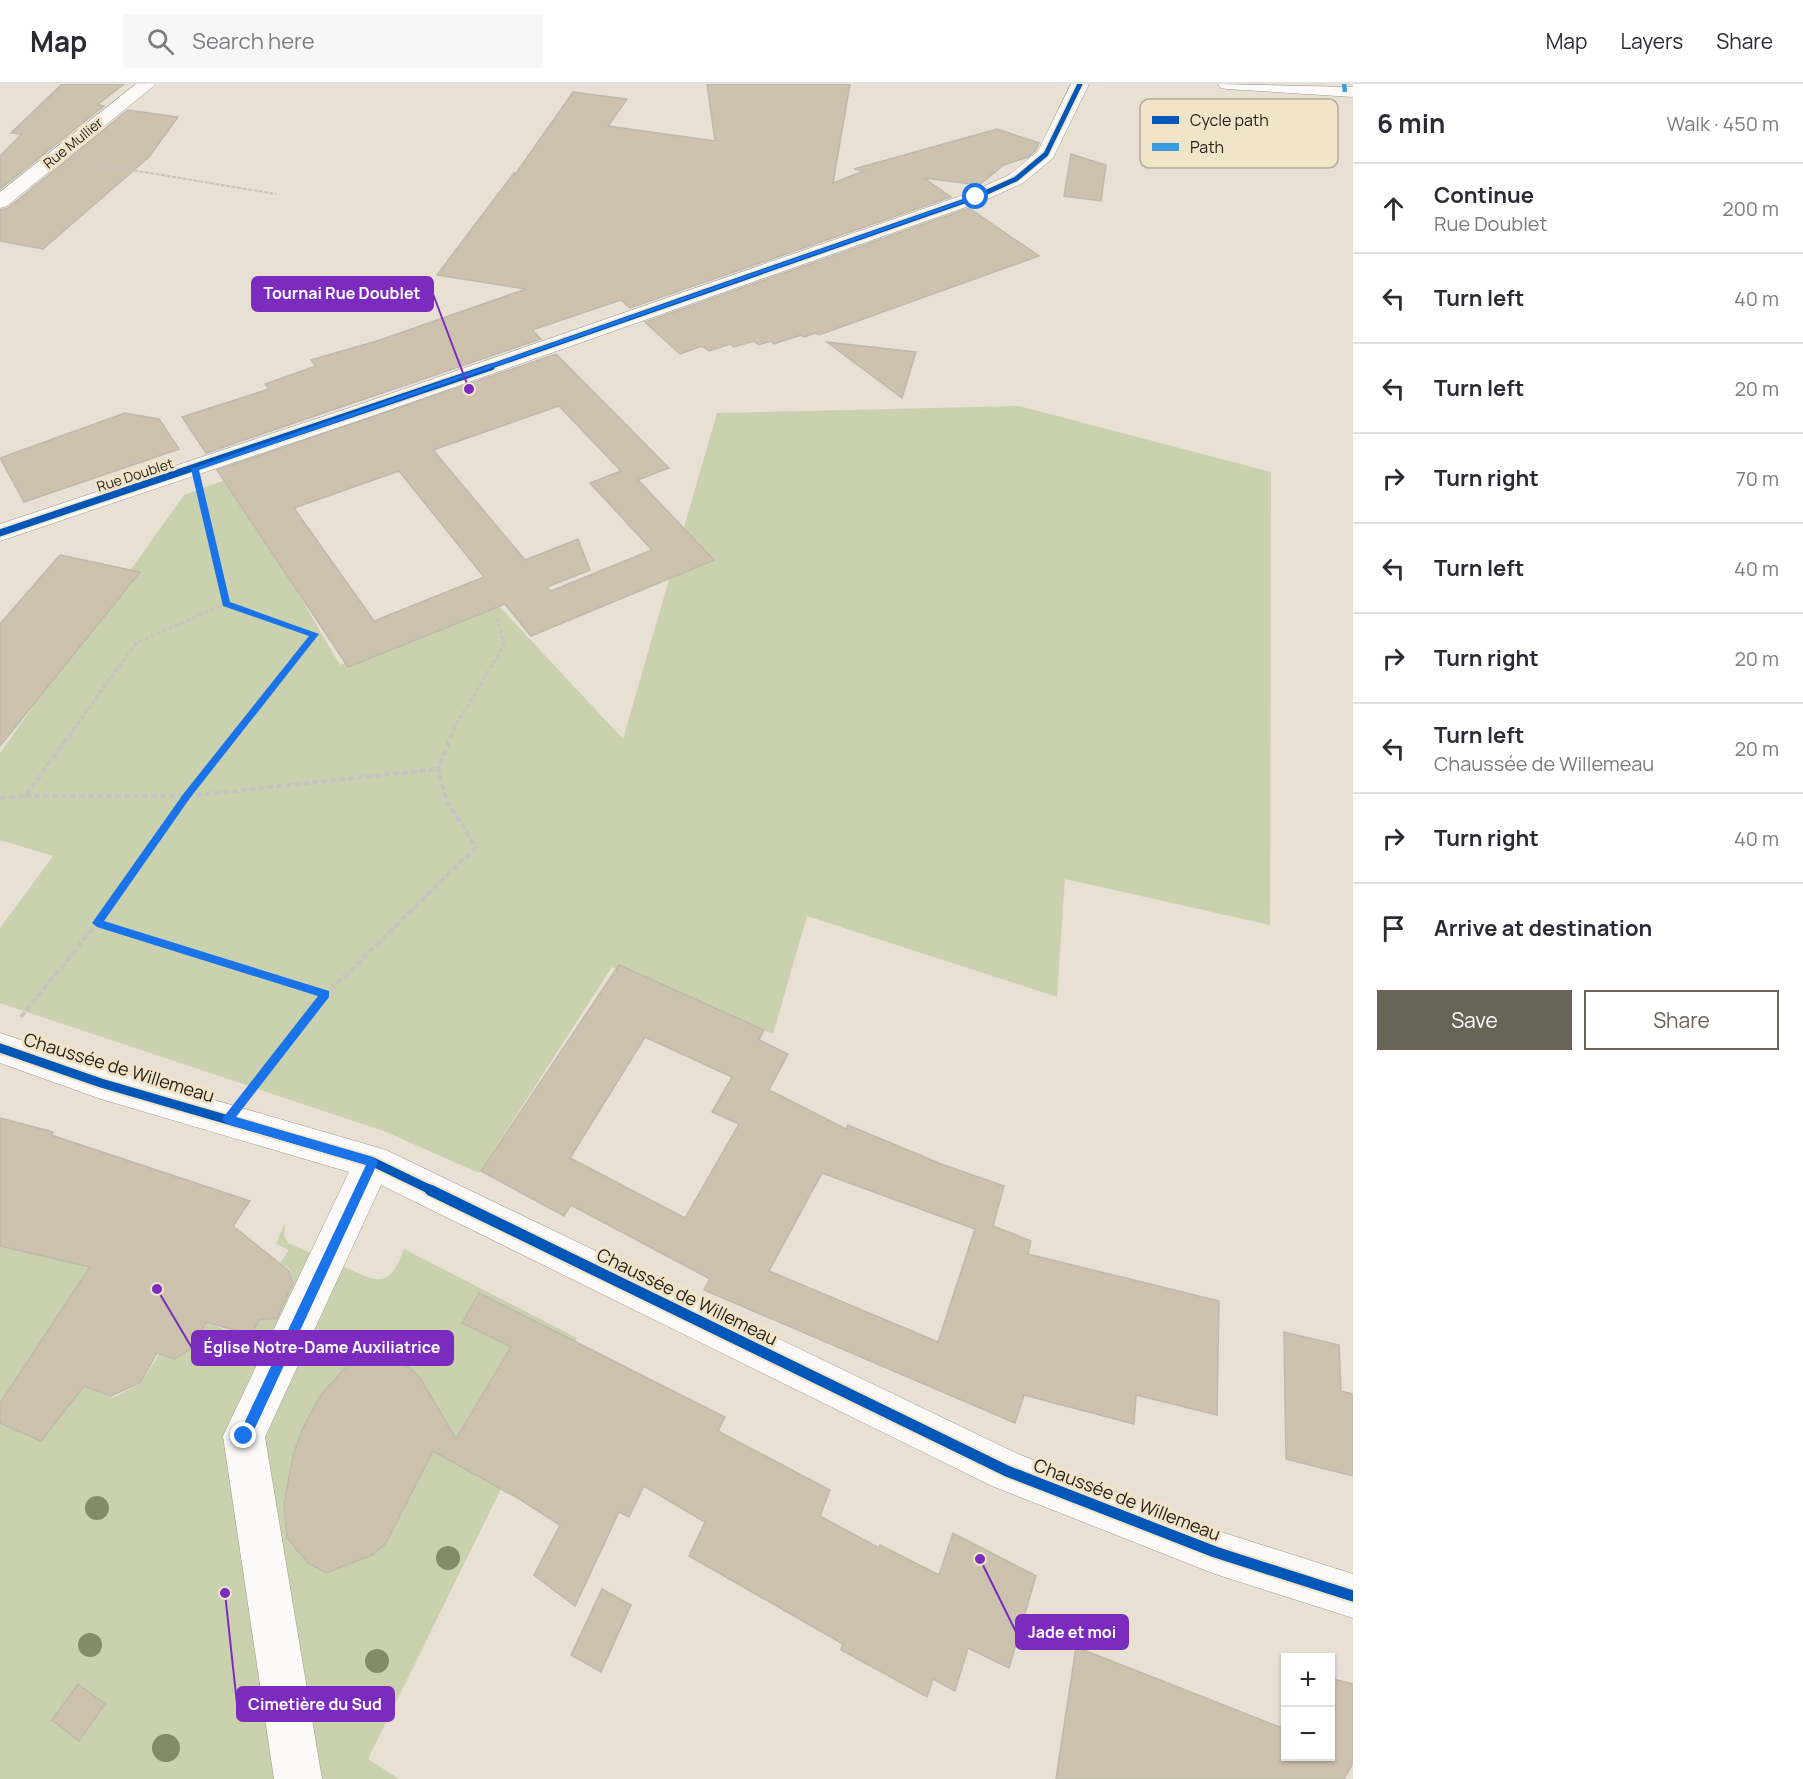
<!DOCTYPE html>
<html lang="en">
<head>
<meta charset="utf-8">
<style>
	:root { --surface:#fff; --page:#f7f7f7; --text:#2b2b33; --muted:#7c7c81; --line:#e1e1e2; --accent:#696357 }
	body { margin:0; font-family:Manrope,sans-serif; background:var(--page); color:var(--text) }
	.controls { position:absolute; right:18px; bottom:18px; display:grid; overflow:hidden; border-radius:0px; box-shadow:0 2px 4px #0004 }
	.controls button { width:54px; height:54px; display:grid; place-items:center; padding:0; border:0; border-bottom:2px solid var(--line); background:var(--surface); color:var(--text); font:30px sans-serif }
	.stop { position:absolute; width:18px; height:18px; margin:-14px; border:4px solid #1a73e8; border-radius:50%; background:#fff }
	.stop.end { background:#1a73e8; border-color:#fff; box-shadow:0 2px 6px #0008 }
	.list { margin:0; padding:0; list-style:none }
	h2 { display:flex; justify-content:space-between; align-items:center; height:78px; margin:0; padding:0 24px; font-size:26px }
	h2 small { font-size:20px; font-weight:400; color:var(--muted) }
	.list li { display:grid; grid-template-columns:39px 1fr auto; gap:18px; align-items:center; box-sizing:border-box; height:90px; padding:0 24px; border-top:2px solid var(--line) }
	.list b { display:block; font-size:22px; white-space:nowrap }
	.list p { margin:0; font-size:20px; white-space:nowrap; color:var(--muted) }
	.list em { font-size:20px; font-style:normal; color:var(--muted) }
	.actions { display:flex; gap:12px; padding:18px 24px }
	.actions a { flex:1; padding:14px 0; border:2px solid var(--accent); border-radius:0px; text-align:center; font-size:21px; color:var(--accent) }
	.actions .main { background:var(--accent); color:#fff }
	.icon { flex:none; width:33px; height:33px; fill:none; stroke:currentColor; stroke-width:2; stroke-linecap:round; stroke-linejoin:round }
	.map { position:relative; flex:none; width:1353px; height:1695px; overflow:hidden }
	header { display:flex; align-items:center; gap:36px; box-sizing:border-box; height:84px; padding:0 30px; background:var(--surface); border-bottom:2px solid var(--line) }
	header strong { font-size:28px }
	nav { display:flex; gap:33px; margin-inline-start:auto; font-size:21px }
	.search { width:420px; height:54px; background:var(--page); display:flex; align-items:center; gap:15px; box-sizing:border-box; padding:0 21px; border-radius:0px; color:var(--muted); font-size:22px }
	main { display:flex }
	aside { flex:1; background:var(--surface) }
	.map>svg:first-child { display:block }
	.green { fill:#c9d1af }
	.building { fill:#ccc2ad; stroke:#bfb9ae; stroke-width:1.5; fill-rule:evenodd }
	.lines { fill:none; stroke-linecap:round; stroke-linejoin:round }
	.minor-casing { stroke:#9e988d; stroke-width:1 }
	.path-far2 { stroke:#c6c4be; stroke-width:2; stroke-dasharray:4 1.5; stroke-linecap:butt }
	.path-far1 { stroke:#c6c4be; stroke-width:3; stroke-dasharray:4.5 2; stroke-linecap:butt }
	.path { stroke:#c6c4be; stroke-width:4; stroke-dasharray:6 3; stroke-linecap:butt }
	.minor { fill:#fcfaf8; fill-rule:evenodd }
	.quiet { stroke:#3c9bdf; stroke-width:4.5; stroke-dasharray:9 4.5; stroke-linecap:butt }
	.cycleway-far3-casing { stroke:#f1e4c9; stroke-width:8 }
	.cycleway-far2-casing { stroke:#f1e4c9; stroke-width:10 }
	.cycleway-far1-casing { stroke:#f1e4c9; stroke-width:13 }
	.cycleway-casing { stroke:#f1e4c9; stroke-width:15 }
	.cycleway-far3 { stroke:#0057b8; stroke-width:5 }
	.cycleway-far2 { stroke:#0057b8; stroke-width:7 }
	.cycleway-far1 { stroke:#0057b8; stroke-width:9 }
	.cycleway { stroke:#0057b8; stroke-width:11 }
	.tree { fill:#848b67 }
	.route { fill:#1a73e8 }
	.labels { text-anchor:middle; stroke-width:6; stroke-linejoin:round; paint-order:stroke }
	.far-street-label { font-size:14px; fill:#241f15; stroke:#f1e4c9 }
	.near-street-label { font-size:18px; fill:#241f15; stroke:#f1e4c9 }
	.key { fill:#f1e4c9; stroke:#b4a993; stroke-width:1.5 }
	.key-label { font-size:16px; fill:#241f15 }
	.leader { fill:none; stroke:#7b2cbf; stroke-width:2 }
	.callout-dot { fill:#7b2cbf; stroke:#f1e4c9; stroke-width:2 }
	.callout { fill:#7b2cbf; stroke:#7b2cbf; stroke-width:2 }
	.callout-label { font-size:16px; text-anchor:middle; font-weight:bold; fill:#fff }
</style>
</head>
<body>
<header>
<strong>Map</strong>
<div class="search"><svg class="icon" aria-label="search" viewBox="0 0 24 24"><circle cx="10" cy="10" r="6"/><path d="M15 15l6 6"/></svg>Search here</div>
<nav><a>Map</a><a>Layers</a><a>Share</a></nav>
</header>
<main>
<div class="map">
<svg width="1353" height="1695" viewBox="0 0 1353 1695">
	<rect width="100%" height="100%" fill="#e8e0d2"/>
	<g class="green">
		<polygon points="1019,322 1271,388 1270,841 1065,795 1057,913 807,832 773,950 612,883 479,1089 384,1047 0,919 0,844 53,772 0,756 0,669 184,411 230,394 340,581 497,520 623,655 717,329"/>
		<path d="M285,1139L284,1152L288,1159L367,1193C390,1202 397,1183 404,1165L577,1254L531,1344L368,1675L399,1695H0V1157L98,1184L87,1299L113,1314L140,1300L162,1266L204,1236L238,1252L255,1228L280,1222L289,1210L293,1197L290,1185L280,1179L289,1166L276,1160Z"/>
	</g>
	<g class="building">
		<polygon points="62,0 124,0 97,21 104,22 0,105 0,72 22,50 11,49"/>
		<polygon points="707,0 850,0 833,99 864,87 854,85 997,45 1039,59 1036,66 1028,73 1004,81 979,101 924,94 951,113 630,224 621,216 532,246 541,255 206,369 182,333 269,305 265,300 316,282 311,276 380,256 526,205 437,191 514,89 514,92 573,8 627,15 608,42 715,57"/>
		<polygon points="128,26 178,33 149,73 43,165 0,157 0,126 8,124"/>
		<polygon points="1071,70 1106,81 1101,117 1064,112"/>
		<polygon points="969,124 1039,172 819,251 816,249 804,253 801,251 774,260 771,257 759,261 754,257 734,263 730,260 709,267 702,262 680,270 645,238"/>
		<polygon points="827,258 916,268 902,314"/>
		<path d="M556,270L669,384L638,396L714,476L531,552L505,520L348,583L217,386ZM559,322L621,387L590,399L652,466L551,507L547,503L590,486L578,455L525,476L433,366ZM399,387L484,493L374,537L294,424Z"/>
		<polygon points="125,329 159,335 179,365 24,418 0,374"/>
		<polygon points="60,471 140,488 0,662 0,540"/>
		<path d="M619,881L764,946L759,956L788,970L769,1006L846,1045L848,1041L941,1080L1004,1102L993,1142L1031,1157L1028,1170L1219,1217L1217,1331L1136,1311L1134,1340L1024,1311L1015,1339L704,1206L710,1195L571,1121L564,1132L481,1087ZM645,953L732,993L712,1028L739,1040L685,1134L570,1074ZM822,1089L975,1145L938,1258L769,1187Z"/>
		<polygon points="0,1034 53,1048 51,1051 250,1117 233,1142 289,1187 293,1199 277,1234 259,1236 251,1251 206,1238 194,1262 175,1275 157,1269 140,1299 111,1312 84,1302 41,1357 0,1339 0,1319 90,1183 0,1162"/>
		<polygon points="479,1209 725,1333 718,1347 830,1406 820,1432 879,1464 880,1461 939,1491 953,1449 1036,1492 1009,1584 968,1564 955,1607 933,1595 927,1613 841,1566 843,1560 689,1472 705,1438 644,1402 629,1433 619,1428 575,1522 534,1491 560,1441 521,1416 433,1367 386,1459 372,1471 326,1489 308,1479 287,1454 284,1420 293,1372 302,1346 320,1312 372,1254 419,1292 456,1355 511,1263 462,1239"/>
		<polygon points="1284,1248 1339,1261 1341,1307 1353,1310 1353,1392 1286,1375"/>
		<polygon points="602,1505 631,1521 601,1588 571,1571"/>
		<polygon points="1076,1563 1282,1644 1286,1600 1286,1672 1330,1672 1330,1594 1353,1600 1353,1679 1344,1695 1056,1695"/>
		<polygon points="78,1600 105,1620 79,1657 52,1636"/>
	</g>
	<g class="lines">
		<defs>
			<g id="minor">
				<polygon points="136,0 156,0 7,122 0,124 0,108"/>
				<polygon points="1071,0 1089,0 1053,74 1023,99 983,117 375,331 0,457 0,440 358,321 969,109 1009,91 1038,67"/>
				<polygon points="1218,0 1353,3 1353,13 1227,5 1221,4"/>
				<polygon points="0,949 101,983 386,1066 1018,1370 1215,1446 1353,1490 1353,1534 1215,1490 992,1402 381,1101 265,1353 322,1695 274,1695 223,1352 349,1088 101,1015 0,979"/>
			</g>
		</defs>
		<use href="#minor" class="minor-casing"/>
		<polyline class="path-far2" points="96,80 276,110"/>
		<g class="path-far1">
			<polyline points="201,413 226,520 314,551 239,646"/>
			<polyline points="73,646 136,559 226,520"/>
			<polyline points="453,646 504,561 497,533"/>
		</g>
		<g class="path">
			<polyline points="25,712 187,712 438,685"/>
			<polyline points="0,714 25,712 74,645"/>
			<polyline points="97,839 326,910"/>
			<polyline points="21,933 97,839 187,712 240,645"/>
			<polyline points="252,1004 326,910 476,763 447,718 438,685 454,645"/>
		</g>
		<use href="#minor" class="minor"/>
		<polyline class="quiet" points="1344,0 1345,8"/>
		<defs>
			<polyline id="cycleway-far3" points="486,284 976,113 1016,95 1046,70 1080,0"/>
			<polyline id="cycleway-far2" points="0,449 491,283"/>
			<polyline id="cycleway-far1" points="0,964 101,999 373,1078 433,1107"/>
			<polyline id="cycleway" points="430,1106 1007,1387 1215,1468 1353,1512"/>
		</defs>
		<use href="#cycleway-far3" class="cycleway-far3-casing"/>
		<use href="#cycleway-far2" class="cycleway-far2-casing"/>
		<use href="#cycleway-far1" class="cycleway-far1-casing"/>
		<use href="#cycleway" class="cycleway-casing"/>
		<use href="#cycleway-far3" class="cycleway-far3"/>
		<use href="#cycleway-far2" class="cycleway-far2"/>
		<use href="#cycleway-far1" class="cycleway-far1"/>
		<use href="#cycleway" class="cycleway"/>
	</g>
	<g class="tree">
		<circle cx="97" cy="1424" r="12"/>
		<circle cx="448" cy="1474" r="12"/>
		<circle cx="90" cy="1561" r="12"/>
		<circle cx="377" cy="1577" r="12"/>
		<circle cx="166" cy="1664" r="14"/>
	</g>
	<polygon class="route" points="974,112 979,113 199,386 230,518 319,550 190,714 104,837 329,907 329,913 236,1033 373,1073 378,1078 249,1357 244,1359 240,1357 238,1352 240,1348 366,1081 227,1040 222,1035 318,912 97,843 92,839 184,709 309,552 223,522 191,385"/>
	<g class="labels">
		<g class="far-street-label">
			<text transform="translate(73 59) rotate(-39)" y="5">Rue Mullier</text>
			<text transform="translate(135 391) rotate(-18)" y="5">Rue Doublet</text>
		</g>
		<g class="near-street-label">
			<text transform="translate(119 984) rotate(17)" y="6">Chaussée de Willemeau</text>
			<text transform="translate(687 1213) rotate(26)" y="6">Chaussée de Willemeau</text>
			<text transform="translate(1127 1416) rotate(21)" y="6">Chaussée de Willemeau</text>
		</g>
	</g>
	<rect x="1140" y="15" width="198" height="69" rx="9" class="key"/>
	<rect x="1152" y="32" width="27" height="8" fill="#0057b8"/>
	<rect x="1152" y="59" width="27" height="8" fill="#3c9bdf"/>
	<g class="key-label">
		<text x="1190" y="42">Cycle path</text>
		<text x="1190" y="69">Path</text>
	</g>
	<path class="leader" d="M469 305L433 210M157 1205L192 1264M980 1475L1016 1548M225 1509L237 1620"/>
	<g class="callout-dot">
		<circle cx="469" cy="305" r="6"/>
		<circle cx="157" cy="1205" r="6"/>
		<circle cx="980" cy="1475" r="6"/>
		<circle cx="225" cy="1509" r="6"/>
	</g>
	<g class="callout">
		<rect x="252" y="193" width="181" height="34" rx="6"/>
		<rect x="192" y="1247" width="261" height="34" rx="6"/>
		<rect x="1016" y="1531" width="112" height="34" rx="6"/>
		<rect x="237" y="1603" width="157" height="34" rx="6"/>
	</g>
	<g class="callout-label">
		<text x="342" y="215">Tournai Rue Doublet</text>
		<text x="322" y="1269">Église Notre-Dame Auxiliatrice</text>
		<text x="1072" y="1554">Jade et moi</text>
		<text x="315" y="1626">Cimetière du Sud</text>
	</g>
</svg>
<div class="controls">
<button>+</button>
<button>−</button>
</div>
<div class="stop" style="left:976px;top:113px"></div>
<div class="stop end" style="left:244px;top:1352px"></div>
</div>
<aside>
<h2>6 min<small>Walk · 450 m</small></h2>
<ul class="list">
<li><svg class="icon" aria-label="ahead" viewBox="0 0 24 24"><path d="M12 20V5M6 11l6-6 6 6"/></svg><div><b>Continue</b><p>Rue Doublet</p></div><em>200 m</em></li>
<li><svg class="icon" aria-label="left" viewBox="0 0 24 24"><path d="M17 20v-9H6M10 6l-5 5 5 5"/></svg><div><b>Turn left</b></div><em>40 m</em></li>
<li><svg class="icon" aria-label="left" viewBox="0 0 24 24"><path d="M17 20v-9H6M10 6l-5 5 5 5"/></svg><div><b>Turn left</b></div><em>20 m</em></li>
<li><svg class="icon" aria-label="right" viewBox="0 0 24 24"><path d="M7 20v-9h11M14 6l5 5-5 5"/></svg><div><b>Turn right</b></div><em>70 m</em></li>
<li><svg class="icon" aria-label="left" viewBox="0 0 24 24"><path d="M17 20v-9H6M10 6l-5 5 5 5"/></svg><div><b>Turn left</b></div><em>40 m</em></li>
<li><svg class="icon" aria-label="right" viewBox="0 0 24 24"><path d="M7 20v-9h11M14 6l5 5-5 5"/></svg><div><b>Turn right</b></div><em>20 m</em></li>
<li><svg class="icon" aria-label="left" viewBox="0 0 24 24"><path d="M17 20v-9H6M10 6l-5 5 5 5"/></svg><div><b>Turn left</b><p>Chaussée de Willemeau</p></div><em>20 m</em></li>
<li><svg class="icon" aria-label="right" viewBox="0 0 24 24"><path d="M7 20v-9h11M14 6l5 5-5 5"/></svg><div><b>Turn right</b></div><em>40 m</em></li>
<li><svg class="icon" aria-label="arrive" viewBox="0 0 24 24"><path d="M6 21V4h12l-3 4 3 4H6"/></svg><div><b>Arrive at destination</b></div></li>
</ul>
<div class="actions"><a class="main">Save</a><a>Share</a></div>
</aside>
</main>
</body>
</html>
